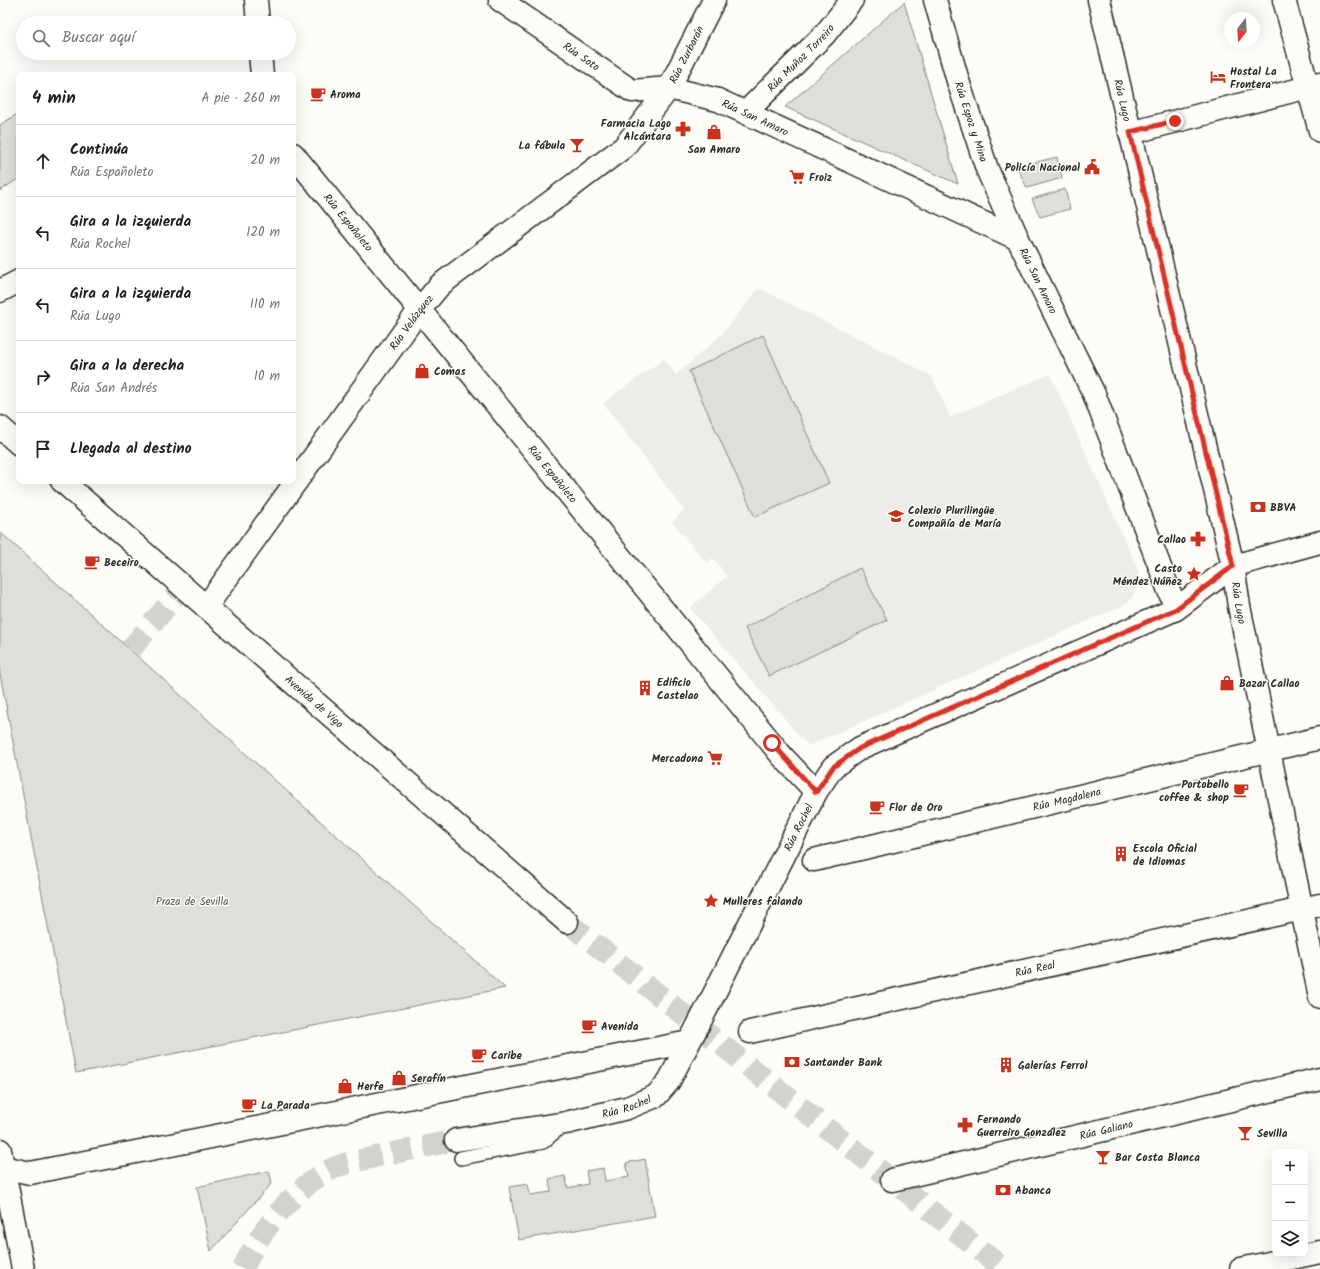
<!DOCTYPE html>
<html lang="es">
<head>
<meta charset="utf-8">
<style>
	:root { --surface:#fff; --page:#f6f6f6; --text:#222; --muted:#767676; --line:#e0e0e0 }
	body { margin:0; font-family:Kalam,sans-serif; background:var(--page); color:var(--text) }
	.controls { position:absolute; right:12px; bottom:12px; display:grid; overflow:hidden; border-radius:8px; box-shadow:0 4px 16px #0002 }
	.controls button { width:36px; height:36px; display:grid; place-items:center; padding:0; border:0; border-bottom:1px solid var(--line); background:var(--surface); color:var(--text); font:20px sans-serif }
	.compass { position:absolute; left:1224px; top:12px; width:36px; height:36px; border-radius:50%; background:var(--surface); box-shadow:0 4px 16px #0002; rotate:197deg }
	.stop { position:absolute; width:12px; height:12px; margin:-9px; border:3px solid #d93025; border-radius:50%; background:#fff }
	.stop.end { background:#d93025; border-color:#fff; box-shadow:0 1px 4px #0008 }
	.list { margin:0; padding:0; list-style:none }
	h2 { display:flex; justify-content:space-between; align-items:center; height:52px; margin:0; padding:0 16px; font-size:17px }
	h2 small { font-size:13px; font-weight:400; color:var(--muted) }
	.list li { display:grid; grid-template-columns:26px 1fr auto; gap:12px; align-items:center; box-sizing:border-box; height:72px; padding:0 16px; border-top:1px solid var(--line) }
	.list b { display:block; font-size:15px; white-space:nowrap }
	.list p { margin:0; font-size:13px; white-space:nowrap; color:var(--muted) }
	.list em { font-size:13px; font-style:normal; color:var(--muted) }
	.icon { flex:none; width:22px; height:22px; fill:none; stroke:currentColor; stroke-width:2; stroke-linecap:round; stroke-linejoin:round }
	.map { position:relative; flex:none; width:1320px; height:1269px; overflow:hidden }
	.search { position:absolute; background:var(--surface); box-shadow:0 4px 16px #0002; left:16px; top:16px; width:280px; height:44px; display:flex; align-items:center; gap:10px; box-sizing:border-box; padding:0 14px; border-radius:22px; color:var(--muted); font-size:15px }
	.panel { position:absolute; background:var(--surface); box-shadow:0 4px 16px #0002; left:16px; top:72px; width:280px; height:412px; border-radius:8px }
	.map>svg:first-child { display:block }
	.built { fill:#edece8 }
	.green { fill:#dfdeda; stroke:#858482 }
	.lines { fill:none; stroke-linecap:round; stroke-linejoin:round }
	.street-tunnel { stroke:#d3d2ce; stroke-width:22; stroke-dasharray:22 11; stroke-linecap:butt }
	.secondary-tunnel { stroke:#d3d2ce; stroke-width:22; stroke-dasharray:22 11; stroke-linecap:butt }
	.lane-casing { stroke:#2b2b2b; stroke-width:16 }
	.street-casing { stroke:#2b2b2b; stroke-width:25 }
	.secondary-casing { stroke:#2b2b2b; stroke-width:25 }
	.lane { stroke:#fdfcf7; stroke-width:13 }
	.street { stroke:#fdfcf7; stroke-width:22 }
	.secondary { stroke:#fdfcf7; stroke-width:22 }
	.route { stroke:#d93025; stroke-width:5 }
	.labels { text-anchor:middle; stroke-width:3; stroke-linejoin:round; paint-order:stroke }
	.street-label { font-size:11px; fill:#2b2b2b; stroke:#fdfcf7 }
	.poi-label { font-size:11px; font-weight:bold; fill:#2b2b2b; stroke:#fdfcf7; text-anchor:start }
	.park-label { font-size:11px; fill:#585857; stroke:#fdfcf7 }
</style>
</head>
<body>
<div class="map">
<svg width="1320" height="1269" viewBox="0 0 1320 1269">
	<rect width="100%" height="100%" fill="#fdfcf7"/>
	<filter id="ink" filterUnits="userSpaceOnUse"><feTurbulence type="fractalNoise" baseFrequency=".025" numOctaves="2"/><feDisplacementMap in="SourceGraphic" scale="8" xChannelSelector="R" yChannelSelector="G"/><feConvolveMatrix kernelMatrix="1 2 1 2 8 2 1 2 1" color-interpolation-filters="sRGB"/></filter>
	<g filter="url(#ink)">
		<polygon class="built" points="759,288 932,376 950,417 1050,374 1138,570 1140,582 1131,599 1124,605 808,746 690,608 727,576 713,558 707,563 672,522 684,510 603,403 664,359 676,375 723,333"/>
		<g class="green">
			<polygon points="904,2 958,184 785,107"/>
			<polygon points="19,113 19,178 0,191 0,125"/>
			<polygon points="1057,157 1062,178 1027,188 1017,167"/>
			<polygon points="1065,189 1070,209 1040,217 1032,199"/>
			<polygon points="763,335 829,483 755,517 689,371"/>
			<polygon points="0,532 505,988 76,1073 0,674"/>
			<polygon points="860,568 887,620 769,676 745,628"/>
			<polygon points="645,1159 655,1216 519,1240 509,1187 528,1184 530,1195 551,1192 549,1179 565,1176 568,1188 588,1184 586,1171 603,1168 605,1181 629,1177 626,1163"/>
			<polygon points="269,1171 272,1183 211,1251 197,1187"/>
		</g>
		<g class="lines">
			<g class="street-tunnel">
				<polyline points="131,649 183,587"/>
				<path d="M243,1269C259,1230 302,1177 344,1164C355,1161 368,1159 379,1156C405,1151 431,1145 456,1140"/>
			</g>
			<polyline class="secondary-tunnel" points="567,922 1004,1269"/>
			<defs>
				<polyline id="lane" points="461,1158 543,1142 563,1125"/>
				<g id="street">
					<polyline points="256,0 258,23"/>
					<path id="s1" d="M500,0L632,91L669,88L718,100L1018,239L1094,394L1176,609"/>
					<path id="s2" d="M935,0L958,81L987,169L1018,239"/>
					<path id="s3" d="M1099,0L1233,566L1239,606L1320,997"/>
					<polyline points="1284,0 1320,131"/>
					<polyline points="260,53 262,75"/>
					<path id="s4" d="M746,112L825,34L852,0"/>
					<polyline points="1130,133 1320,84"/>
					<path id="s5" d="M293,154L782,756L816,792"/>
					<polyline points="0,291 19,281"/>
					<path id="s6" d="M206,607L420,309L440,285L624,147L669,88L714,0"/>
					<path id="s7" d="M814,860L1320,738"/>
					<path id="s8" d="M750,1032L1320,905"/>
					<path id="s9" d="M456,1140L566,1123L627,1108L656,1096L669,1081L707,1008L816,792L833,767L860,748L1176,609L1233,566L1320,542"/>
					<polyline points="0,1150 23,1269"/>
					<polyline points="3,1167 30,1173 689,1042"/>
					<path id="s10" d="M892,1180L1320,1079"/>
					<polyline points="1241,1269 1320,1252"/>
				</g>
				<g id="secondary">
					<polyline points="0,427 19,444"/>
					<path id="s11" d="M62,481L567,922"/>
				</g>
			</defs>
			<use href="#lane" class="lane-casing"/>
			<use href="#street" class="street-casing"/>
			<use href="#secondary" class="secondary-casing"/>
			<use href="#lane" class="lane"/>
			<use href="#street" class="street"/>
			<use href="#secondary" class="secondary"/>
		</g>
	</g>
	<g class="lines" filter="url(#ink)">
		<polyline class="route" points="772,743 816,792 833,767 860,748 1176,609 1233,566 1130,132 1175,121"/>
	</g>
	<defs>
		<symbol id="hotel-bare" viewBox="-9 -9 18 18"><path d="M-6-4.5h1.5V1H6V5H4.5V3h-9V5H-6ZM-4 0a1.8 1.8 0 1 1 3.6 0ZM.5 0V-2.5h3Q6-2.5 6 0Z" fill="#c8321e" stroke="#fdfcf7" stroke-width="2.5" paint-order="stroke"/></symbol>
		<symbol id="cafe-bare" viewBox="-9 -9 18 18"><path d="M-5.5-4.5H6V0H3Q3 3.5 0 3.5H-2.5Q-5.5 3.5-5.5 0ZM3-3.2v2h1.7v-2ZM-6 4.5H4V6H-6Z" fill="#c8321e" stroke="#fdfcf7" stroke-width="2.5" paint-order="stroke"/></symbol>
		<symbol id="pharmacy-bare" viewBox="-9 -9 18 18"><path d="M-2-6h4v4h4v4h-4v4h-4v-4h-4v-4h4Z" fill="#c8321e" stroke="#fdfcf7" stroke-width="2.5" paint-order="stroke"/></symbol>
		<symbol id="shop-bare" viewBox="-9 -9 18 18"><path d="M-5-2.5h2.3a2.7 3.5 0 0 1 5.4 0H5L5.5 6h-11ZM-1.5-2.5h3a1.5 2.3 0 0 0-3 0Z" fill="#c8321e" stroke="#fdfcf7" stroke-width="2.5" paint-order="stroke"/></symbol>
		<symbol id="bar-bare" viewBox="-9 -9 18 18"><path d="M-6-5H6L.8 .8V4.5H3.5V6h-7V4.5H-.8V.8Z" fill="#c8321e" stroke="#fdfcf7" stroke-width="2.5" paint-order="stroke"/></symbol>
		<symbol id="civic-bare" viewBox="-9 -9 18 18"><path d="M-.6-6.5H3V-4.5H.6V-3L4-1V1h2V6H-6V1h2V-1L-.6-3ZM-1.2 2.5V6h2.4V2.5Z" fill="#c8321e" stroke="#fdfcf7" stroke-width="2.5" paint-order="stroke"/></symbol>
		<symbol id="supermarket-bare" viewBox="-9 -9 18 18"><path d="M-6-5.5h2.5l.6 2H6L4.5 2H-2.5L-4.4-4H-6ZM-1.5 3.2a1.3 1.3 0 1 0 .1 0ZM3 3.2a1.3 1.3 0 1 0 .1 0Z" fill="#c8321e" stroke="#fdfcf7" stroke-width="2.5" paint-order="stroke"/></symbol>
		<symbol id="bank-bare" viewBox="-9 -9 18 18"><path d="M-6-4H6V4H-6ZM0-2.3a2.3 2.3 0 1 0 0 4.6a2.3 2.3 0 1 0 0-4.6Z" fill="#c8321e" stroke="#fdfcf7" stroke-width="2.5" paint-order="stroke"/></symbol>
		<symbol id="school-bare" viewBox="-9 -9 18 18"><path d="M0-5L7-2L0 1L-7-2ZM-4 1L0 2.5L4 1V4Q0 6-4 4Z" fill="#c8321e" stroke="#fdfcf7" stroke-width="2.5" paint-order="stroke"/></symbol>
		<symbol id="sight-bare" viewBox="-9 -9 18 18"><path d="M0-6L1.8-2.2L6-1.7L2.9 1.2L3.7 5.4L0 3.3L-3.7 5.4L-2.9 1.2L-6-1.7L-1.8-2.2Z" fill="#c8321e" stroke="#fdfcf7" stroke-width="2.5" paint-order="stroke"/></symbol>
		<symbol id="building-bare" viewBox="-9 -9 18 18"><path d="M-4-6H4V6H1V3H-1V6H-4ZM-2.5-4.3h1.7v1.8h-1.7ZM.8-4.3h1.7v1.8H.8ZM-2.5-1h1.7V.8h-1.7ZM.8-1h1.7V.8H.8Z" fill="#c8321e" stroke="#fdfcf7" stroke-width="2.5" paint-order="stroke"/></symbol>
	</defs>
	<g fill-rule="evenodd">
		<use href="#hotel-bare" x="1207" y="66" width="22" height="22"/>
		<use href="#cafe-bare" x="307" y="83" width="22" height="22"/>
		<use href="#pharmacy-bare" x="672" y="118" width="22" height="22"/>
		<use href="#shop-bare" x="703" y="121" width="22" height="22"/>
		<use href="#bar-bare" x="566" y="134" width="22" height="22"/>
		<use href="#civic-bare" x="1081" y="156" width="22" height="22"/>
		<use href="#supermarket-bare" x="786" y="166" width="22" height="22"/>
		<use href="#shop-bare" x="411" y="360" width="22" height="22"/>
		<use href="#bank-bare" x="1247" y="496" width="22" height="22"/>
		<use href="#school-bare" x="885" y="505" width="22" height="22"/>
		<use href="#pharmacy-bare" x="1187" y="528" width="22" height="22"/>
		<use href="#cafe-bare" x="81" y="551" width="22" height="22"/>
		<use href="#sight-bare" x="1183" y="563" width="22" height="22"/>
		<use href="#shop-bare" x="1216" y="672" width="22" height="22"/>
		<use href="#building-bare" x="634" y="677" width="22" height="22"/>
		<use href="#supermarket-bare" x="704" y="747" width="22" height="22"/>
		<use href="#cafe-bare" x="1230" y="779" width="22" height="22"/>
		<use href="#cafe-bare" x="866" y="796" width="22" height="22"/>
		<use href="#building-bare" x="1110" y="843" width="22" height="22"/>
		<use href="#sight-bare" x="700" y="890" width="22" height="22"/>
		<use href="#cafe-bare" x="578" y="1015" width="22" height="22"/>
		<use href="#cafe-bare" x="468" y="1044" width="22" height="22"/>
		<use href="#bank-bare" x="781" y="1051" width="22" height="22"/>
		<use href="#building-bare" x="995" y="1054" width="22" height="22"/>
		<use href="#shop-bare" x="388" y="1067" width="22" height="22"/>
		<use href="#shop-bare" x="334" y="1075" width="22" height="22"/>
		<use href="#cafe-bare" x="238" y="1094" width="22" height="22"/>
		<use href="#pharmacy-bare" x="954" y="1114" width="22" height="22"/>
		<use href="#bar-bare" x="1234" y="1122" width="22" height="22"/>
		<use href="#bar-bare" x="1092" y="1146" width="22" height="22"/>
		<use href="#bank-bare" x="992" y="1179" width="22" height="22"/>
	</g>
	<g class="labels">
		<g class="street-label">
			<text dy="4" stroke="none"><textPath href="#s6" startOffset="740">Rúa Zurbarán</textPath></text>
			<text dy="4" stroke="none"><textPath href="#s1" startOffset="99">Rúa Soto</textPath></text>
			<text dy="4" stroke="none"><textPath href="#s4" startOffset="77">Rúa Muñoz Torreiro</textPath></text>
			<text dy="4" stroke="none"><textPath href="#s3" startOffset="103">Rúa Lugo</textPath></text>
			<text dy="4" stroke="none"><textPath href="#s1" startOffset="289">Rúa San Amaro</textPath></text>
			<text dy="4" stroke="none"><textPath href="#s2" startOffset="127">Rúa Espoz y Mina</textPath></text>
			<text dy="4" stroke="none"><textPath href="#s5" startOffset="88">Rúa Españoleto</textPath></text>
			<text dy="4" stroke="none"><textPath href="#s1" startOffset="625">Rúa San Amaro</textPath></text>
			<text dy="4" stroke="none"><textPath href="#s6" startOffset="351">Rúa Velázquez</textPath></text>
			<text dy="4" stroke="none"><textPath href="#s5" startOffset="412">Rúa Españoleto</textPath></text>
			<text dy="4" stroke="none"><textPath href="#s3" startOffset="619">Rúa Lugo</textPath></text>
			<text dy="4" stroke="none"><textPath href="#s11" startOffset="335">Avenida de Vigo</textPath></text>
			<text dy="4" stroke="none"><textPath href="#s7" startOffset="260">Rúa Magdalena</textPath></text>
			<text dy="4" stroke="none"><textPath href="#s9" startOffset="510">Rúa Rochel</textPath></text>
			<text dy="4" stroke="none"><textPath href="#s8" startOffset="292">Rúa Real</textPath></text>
			<text dy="4" stroke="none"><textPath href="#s9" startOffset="174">Rúa Rochel</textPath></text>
			<text dy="4" stroke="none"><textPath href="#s10" startOffset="220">Rúa Galiano</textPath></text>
		</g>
		<g class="poi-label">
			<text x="1230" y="75">Hostal La<tspan x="1230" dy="13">Frontera</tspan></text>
			<text x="330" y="98">Aroma</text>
			<text x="671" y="127" text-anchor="end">Farmacia Lago<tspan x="671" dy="13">Alcántara</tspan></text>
			<text x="565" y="149" text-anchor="end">La fábula</text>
			<text x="714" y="153" text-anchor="middle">San Amaro</text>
			<text x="1080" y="171" text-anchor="end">Policía Nacional</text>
			<text x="809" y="181">Froiz</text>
			<text x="434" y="375">Comas</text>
			<text x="1270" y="511">BBVA</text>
			<text x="908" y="514">Colexio Plurilingüe<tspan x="908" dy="13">Compañía de María</tspan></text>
			<text x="1186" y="543" text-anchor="end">Callao</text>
			<text x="104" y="566">Beceiro</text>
			<text x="1182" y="572" text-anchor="end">Casto<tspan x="1182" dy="13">Méndez Núñez</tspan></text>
			<text x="657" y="686">Edificio<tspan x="657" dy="13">Castelao</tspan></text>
			<text x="1239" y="687">Bazar Callao</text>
			<text x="703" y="762" text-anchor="end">Mercadona</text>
			<text x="1229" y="788" text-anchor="end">Portobello<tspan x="1229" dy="13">coffee &amp; shop</tspan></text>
			<text x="889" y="811">Flor de Oro</text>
			<text x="1133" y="852">Escola Oficial<tspan x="1133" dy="13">de Idiomas</tspan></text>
			<text x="723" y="905">Mulleres falando</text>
			<text x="601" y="1030">Avenida</text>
			<text x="491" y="1059">Caribe</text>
			<text x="804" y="1066">Santander Bank</text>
			<text x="1018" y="1069">Galerías Ferrol</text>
			<text x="411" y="1082">Serafín</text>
			<text x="357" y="1090">Herfe</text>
			<text x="261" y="1109">La Parada</text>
			<text x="977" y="1123">Fernando<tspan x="977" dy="13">Guerreiro González</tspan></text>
			<text x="1257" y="1137">Sevilla</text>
			<text x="1115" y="1161">Bar Costa Blanca</text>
			<text x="1015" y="1194">Abanca</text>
		</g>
		<g class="park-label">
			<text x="192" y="905">Praza de Sevilla</text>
		</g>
	</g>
</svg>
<div class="controls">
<button>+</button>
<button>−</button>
<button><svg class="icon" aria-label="layers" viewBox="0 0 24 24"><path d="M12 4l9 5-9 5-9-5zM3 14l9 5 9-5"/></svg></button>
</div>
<svg class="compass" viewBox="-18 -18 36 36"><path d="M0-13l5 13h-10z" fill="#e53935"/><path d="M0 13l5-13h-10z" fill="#767676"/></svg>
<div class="stop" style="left:772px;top:743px"></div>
<div class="stop end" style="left:1175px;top:121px"></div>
<div class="search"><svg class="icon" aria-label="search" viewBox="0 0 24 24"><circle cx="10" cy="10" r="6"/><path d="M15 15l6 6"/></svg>Buscar aquí</div>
<section class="panel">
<h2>4 min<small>A pie · 260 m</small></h2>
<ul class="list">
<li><svg class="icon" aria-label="ahead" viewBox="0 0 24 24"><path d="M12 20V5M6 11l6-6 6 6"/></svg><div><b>Continúa</b><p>Rúa Españoleto</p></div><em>20 m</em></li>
<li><svg class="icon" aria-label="left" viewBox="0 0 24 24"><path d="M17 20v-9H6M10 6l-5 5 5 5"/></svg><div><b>Gira a la izquierda</b><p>Rúa Rochel</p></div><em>120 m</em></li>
<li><svg class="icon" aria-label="left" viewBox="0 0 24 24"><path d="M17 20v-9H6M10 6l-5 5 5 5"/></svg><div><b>Gira a la izquierda</b><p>Rúa Lugo</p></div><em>110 m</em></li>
<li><svg class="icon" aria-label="right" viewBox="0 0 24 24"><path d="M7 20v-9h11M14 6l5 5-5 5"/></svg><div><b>Gira a la derecha</b><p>Rúa San Andrés</p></div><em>10 m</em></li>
<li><svg class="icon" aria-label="arrive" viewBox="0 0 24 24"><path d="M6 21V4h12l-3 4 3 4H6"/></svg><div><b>Llegada al destino</b></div></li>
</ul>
</section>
</div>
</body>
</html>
